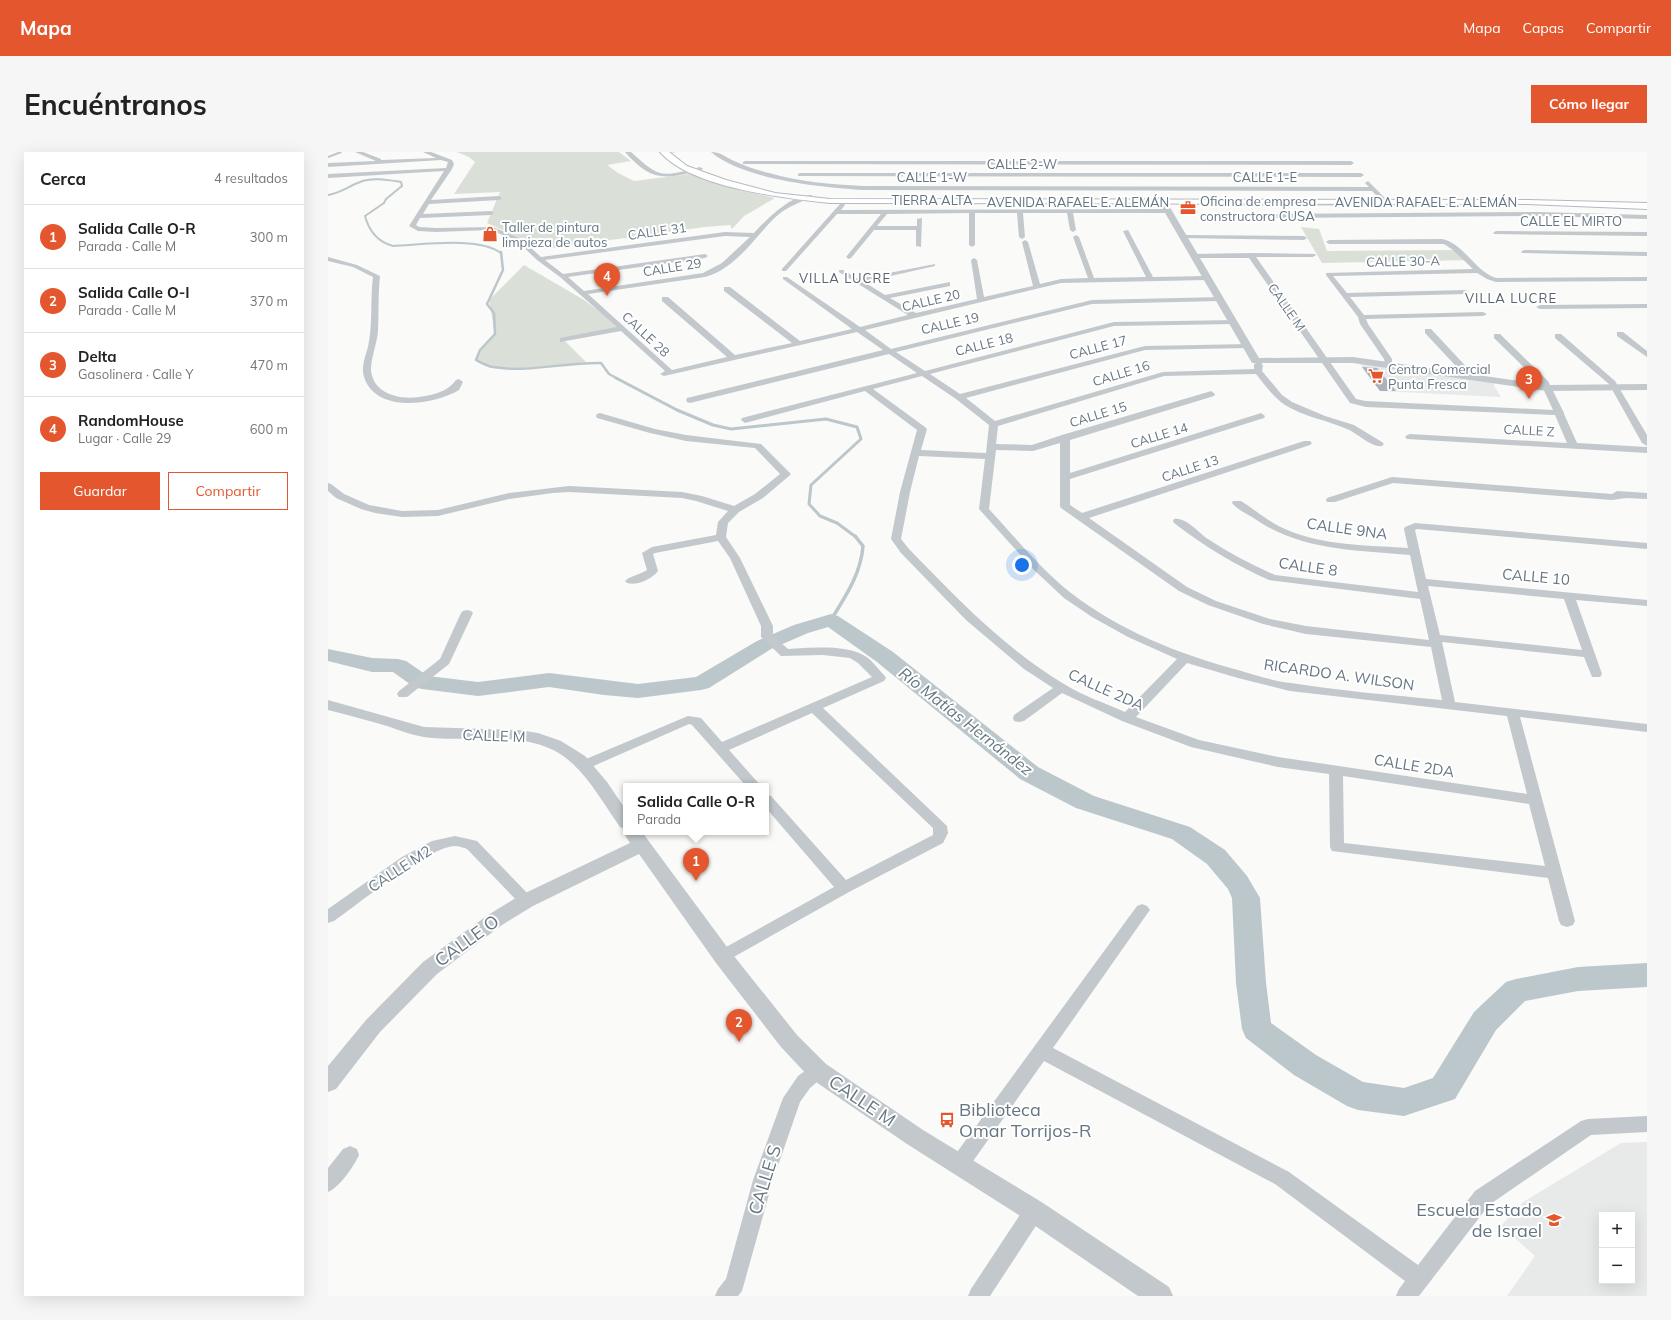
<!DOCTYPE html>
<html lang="es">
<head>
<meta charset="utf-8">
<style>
	:root { --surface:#fff; --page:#f6f6f6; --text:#222; --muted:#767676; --line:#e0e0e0; --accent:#e4572e }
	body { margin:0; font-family:Mulish,sans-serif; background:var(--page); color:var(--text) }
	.controls { position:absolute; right:12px; bottom:12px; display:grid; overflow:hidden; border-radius:0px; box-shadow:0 4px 16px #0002 }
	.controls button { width:36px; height:36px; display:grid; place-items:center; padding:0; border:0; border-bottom:1px solid var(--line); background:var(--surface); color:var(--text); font:20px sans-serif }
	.you { position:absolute; left:694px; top:413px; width:14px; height:14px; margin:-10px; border:3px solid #fff; border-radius:50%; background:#1a73e8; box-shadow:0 0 0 6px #1a73e833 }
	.badge { display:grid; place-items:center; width:26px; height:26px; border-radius:50%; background:var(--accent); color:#fff; font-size:13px; font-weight:700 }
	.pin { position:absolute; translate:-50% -33px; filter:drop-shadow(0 1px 2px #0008) }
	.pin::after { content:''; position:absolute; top:21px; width:14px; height:12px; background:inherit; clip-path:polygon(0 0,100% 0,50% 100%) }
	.popup { position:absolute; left:295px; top:631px; width:146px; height:52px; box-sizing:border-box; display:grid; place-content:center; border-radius:0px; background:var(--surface); filter:drop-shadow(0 1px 3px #0005); font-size:13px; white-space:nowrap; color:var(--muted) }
	.popup b { font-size:15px; color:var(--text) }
	.popup::after { content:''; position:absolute; left:50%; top:100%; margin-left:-8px; border:8px solid transparent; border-top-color:var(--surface) }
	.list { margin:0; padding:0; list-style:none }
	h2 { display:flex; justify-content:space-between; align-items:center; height:52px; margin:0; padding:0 16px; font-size:17px }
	h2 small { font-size:13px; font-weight:400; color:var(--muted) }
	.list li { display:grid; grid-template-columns:26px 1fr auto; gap:12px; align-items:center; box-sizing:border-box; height:64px; padding:0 16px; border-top:1px solid var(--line) }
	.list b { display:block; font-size:15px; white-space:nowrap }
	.list p { margin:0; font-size:13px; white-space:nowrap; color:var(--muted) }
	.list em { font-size:13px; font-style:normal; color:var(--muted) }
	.actions { display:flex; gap:8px; padding:12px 16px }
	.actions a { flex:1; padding:9px 0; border:1px solid var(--accent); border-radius:0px; text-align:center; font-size:14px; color:var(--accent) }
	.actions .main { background:var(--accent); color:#fff }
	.map { position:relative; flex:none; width:1319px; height:1144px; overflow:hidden; border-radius:0px }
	header { display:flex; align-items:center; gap:24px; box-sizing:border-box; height:56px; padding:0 20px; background:var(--accent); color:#fff }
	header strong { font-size:19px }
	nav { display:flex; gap:22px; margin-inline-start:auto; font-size:14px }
	.intro { display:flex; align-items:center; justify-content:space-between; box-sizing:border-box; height:96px; padding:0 24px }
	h1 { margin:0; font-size:28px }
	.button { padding:10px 18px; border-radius:0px; background:var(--accent); color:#fff; font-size:14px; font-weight:700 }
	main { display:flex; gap:24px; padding:0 24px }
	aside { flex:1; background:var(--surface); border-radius:0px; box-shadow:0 4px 16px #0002 }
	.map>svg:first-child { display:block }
	.built { fill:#e8e9e9; fill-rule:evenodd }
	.green { fill:#dadfd7 }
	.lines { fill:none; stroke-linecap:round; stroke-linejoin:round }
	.stream-far3 { stroke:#bbc7cb; stroke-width:2 }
	.stream-far2 { stroke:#bbc7cb; stroke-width:2.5 }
	.stream-far1 { stroke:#bbc7cb; stroke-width:3 }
	.stream { stroke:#bbc7cb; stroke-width:3.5 }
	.river { fill:#bbc7cb; fill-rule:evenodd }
	.building { fill:#aab3b9 }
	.secondary-casing { stroke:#b3babf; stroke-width:2 }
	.minor { fill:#c3c8cc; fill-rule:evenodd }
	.tertiary { fill:#c3c8cc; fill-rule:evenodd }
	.secondary { fill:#fff; fill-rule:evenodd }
	.labels { text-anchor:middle; stroke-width:4; stroke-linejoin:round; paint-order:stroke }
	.far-street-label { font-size:13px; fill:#657683; stroke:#fff }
	.far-poi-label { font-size:13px; fill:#657683; stroke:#fff; text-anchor:start }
	.far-neighbourhood-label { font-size:13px; letter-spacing:1px; fill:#57646e; stroke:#fff }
	.street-label { font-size:15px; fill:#657683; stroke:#fff }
	.water-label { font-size:16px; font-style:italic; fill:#60757c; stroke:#fff }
	.near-street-label { font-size:18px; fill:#657683; stroke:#fff }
	.near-poi-label { font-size:18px; fill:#657683; stroke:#fff; text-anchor:start }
</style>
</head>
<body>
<header>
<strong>Mapa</strong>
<nav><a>Mapa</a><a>Capas</a><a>Compartir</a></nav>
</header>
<div class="intro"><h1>Encuéntranos</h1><a class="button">Cómo llegar</a></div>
<main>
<aside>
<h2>Cerca<small>4 resultados</small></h2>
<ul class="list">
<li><span class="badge">1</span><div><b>Salida Calle O-R</b><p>Parada · Calle M</p></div><em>300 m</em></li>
<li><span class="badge">2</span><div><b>Salida Calle O-I</b><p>Parada · Calle M</p></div><em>370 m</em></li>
<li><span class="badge">3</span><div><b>Delta</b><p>Gasolinera · Calle Y</p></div><em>470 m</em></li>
<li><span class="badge">4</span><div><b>RandomHouse</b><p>Lugar · Calle 29</p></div><em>600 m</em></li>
</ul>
<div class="actions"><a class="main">Guardar</a><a>Compartir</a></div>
</aside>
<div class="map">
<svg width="1319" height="1144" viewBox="0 0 1319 1144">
	<rect width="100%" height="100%" fill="#fafaf8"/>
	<g class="built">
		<polygon points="1031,210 1166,231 1166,234 1173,245 1052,239"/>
		<path d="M1319,990V1144H1179L1207,1104L1173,1074L1195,1050L1293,991ZM1274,1063H1304V1129H1274Z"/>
	</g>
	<g class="green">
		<polygon points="129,0 291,0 303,9 279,13 290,21 306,29 362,22 411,38 447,46 416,64 404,77 402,73 377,75 217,97 159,71 172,40 126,42 147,10 141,5"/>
		<polygon points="911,51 1232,51 1319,57 1216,53 912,54"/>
		<polygon points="973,75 991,77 999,99 1131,98 1143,108 994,111"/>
		<polygon points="196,113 256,148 294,176 236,188 258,210 204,216 164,215 148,208 152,198 167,182 161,148"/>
	</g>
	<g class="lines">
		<g class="stream-far3">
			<polyline points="0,5 13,0"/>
			<path d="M0,43C13,41 21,34 32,30C44,25 60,28 73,30L74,34L58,47L56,51L37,64C41,79 50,90 65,94C93,93 151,84 173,101"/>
		</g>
		<path class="stream-far2" d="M173,100L175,118L159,152L166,161L167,182L152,198L148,208C154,211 159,214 165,215C201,221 237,210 273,211L281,222L290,227"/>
		<polyline class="stream-far1" points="288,226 349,258 385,273 403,277 498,267 529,275 533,287 483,333 481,352 492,364 509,371 528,385"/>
		<path class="stream" d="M503,468C517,445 533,422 535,394L527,384"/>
		<polygon class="river" points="503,462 510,464 565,500 710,615 766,644 862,675 897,698 919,724 932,746 938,831 943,871 988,903 1035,930 1076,936 1105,926 1146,860 1178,830 1188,827 1250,815 1319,811 1319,835 1250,839 1197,849 1168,878 1127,947 1076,964 1030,958 1019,954 966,923 918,886 914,877 908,831 904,746 900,737 879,712 844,687 748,656 692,627 549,510 500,475 480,481 443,497 381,536 373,538 310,546 276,543 221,535 150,544 94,537 86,535 65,520 44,520 0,509 0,497 44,506 70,507 78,509 100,524 150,530 221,521 310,532 368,525 429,489 466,473"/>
	</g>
	<polygon class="building" points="1034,215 1049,216 1068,239 1052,239"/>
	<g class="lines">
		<defs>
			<path id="secondary" d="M332,0H341L359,14L398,28L447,41L502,47L1200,48L1319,51V57L1200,52L502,51C456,46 363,36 332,0Z"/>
		</defs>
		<use href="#secondary" class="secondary-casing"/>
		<g class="minor">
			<path d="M27,0H35L53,7V8L108,6L95,0H103L124,8L126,12L124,17L103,48L171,44L174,46L171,48L101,52L95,62L163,59L166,61L163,63L92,66L88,73L91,75L108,76L165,75L192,86L213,105L397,80L426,81C438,68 464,41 484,43V45C473,50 461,54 451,62C427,83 410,116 377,125L260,142L344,218L399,205L334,149V145H340L407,203L464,191L396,139V135H402L472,189L524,177L455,127V125H459L532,175L580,163L511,120V118H515L530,127L607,112V114L536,130L557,143L622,130V134L562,146L588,161L649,147L643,108L646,106L649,108L656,145L705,134L694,90L697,88L700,90L712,132L733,127L760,126L745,85L748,83L751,85L766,126L818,125L795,79L800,78L825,125L879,124L882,126L879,128L733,131L537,178L563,197L764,148L894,145L895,147L891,149L764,152L568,200L597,219L786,170L908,168V172H905L786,174L602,222L632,242L817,194L922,192L923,194L919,196L817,198L638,246L667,269L835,220L926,217V212L930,210H933L935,214L934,219L954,243L964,250L997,264L1026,273L1054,290L1056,292L1054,294C1044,296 1029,281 1019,277C999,268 976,265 957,253C945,245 937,233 928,222L836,224L670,274L668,292L704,293L734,283L880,240L883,239L887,242L886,244L742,288V321L930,262L933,261L937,264L936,266L742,327V353L754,361L976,289H982L984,291L982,293L761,366L859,435L888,449L942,467L978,474L1101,488L1092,447L941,428C907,413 876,394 846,371L845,369L846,367C857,364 871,381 880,387C901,401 924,413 947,423L1090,440L1082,403C1025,398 972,399 924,365C917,361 909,357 904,351L905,349H913C927,358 941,370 957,377C995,394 1039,393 1080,396L1076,377L1077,375L1087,371L1319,391V397L1089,377L1087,378L1098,427L1319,448V454L1248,448L1274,522L1272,525H1264L1256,505L1114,490L1127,550L1319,572V580L1192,565L1247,769L1245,773L1239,775L1233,773L1231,769L1220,726L1004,699L1002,695L1001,622L950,615L863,595L794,569L734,541L696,569L691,570L686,569L685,566L686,563L725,536L696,517L638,468L573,401L563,387L572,340L589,278L537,239L417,271L413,268L414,266L589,221L561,202L362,251L359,250L358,248L359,246L555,198L529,180L336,224L332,222L337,219L293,179L232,190V186L289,175L232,125L209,108L188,88L162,78L108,80L90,79L81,74L116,19L0,26V22L118,16L120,10L113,8L0,15V11L48,9ZM397,84L422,85L394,111L375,121L256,139L240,125L377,106L380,104L377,102L235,122L217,108ZM594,224L628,247L661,273L658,301L593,298L599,277L597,275L545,237ZM732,291V354L733,356L851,439L880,453L935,472L978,482L1103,495L1114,548C1063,543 1013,539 963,531C945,529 927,523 910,518C851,502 792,479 743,441C712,417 687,385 661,357L668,298L705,299ZM591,304L657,307L651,357L705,417L736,446L764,465L800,485L849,507L797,560C777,551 755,544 736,532C677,497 629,446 581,397L573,387L582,340ZM1100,434L1236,447L1254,498L1112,483ZM859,511L910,526L962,539L1179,564L1199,642L950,605L871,588L808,565ZM1015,624L1201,652L1217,714L1016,691Z"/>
			<path d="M297,0H303C333,27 333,25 372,15L375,17C370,20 363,21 357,22C328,29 316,21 297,0Z"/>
			<polygon points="335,0 348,0 335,2"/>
			<path d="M383,0C392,0 398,5 406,9C417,14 429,18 441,21C471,30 503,32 535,34L1041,35L1037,31L1040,29L1058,47L1053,48L1044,39L535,38C493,35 416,28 383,0Z"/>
			<polygon points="417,9 1023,9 1026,11 1023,13 415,12 415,10"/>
			<polygon points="472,21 1033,21 1036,23 1033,25 470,24 470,22"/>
			<polygon points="514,51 517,53 513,58 840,57 843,59 840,61 745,61 748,78 745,80 742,78 739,61 695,61 697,85 694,87 691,85 689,61 647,61 647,93 644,95 641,93 641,61 559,62 549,74 589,74 589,67 594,66 593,95 588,94 588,78 546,78 523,106 521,107 518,105 553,62 509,62 458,119 454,119 454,117 512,52"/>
			<polygon points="1210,60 1319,63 1319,67 1210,64 926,66 923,64 926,62"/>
			<polygon points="1168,79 1319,80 1319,84 1166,82 1165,81"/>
			<polygon points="855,83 976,84 979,86 976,88 853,86 852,85"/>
			<path d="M1114,87C1137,92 1146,119 1168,126L1319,125V129L1168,130L1159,127L1149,121L1005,124L1019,141L1137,138L1141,140L1137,142L1022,145L1036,163L1155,160L1159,162L1155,164L1038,167L1040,172L1064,207V214H1058L1056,207L1032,172L1030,165L998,123V121L1145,117L1125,98L1116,92H1001L998,90L1001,88Z"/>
			<polygon points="1196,98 1319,100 1319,104 1194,101 1193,100"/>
			<polygon points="923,101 987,102 988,103 985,105 928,105 1028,247 1038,249 1225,258 1213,232 1166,186 1166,182 1172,182 1220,229 1236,261 1236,262 1249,291 1319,295 1319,301 1079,287 1077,285 1079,283 1082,282 1239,291 1227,263 1038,255 1022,251 921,106 866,106 863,104 866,102"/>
			<path d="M0,105L29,113L52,124C50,142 51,161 50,179C49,192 43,205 43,218C45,242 72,248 91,245C104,243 120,240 128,228L131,227L135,230L131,238C106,253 48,262 36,225C33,215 37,205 40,195C45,172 42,148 45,125L25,115L0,109Z"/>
			<polygon points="1319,152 1319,156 1212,157 1208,155 1212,153"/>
			<polygon points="1097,177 1103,177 1146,223 1147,225 1146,227 1140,227 1097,181"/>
			<polygon points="1289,180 1295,180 1319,199 1319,205 1289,184"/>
			<polygon points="1227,182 1233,182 1287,229 1319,283 1319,294 1314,291 1281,232 1227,186"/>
			<path d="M272,261L327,277L358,283L433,292L463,322L461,324L435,346L411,360L400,371L398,385L412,406L445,474V484L460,497C481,496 518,492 537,504C544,508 550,517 556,523L558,526L556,529L495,556L619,674L620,681L615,691L521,740L395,811L389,810L387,805L389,800L506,735L438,656V642L443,644L518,728L605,683V676L484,561L401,598L433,634H418L364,573L361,572L261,616L256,618L251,616L249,613L251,610L360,564L373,566L394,590L544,525L530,511L522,506L495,503L453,504L433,485V474L402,406L390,389L327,401L325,402L330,419C324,427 309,434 299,431L297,429C302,424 313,422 319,418L314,401L324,395L388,383L390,370L400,359L368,349L354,346L241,340L225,341L181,347L110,364L74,365L47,361L33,357L8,346L0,339V331L3,332L16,342L41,353L74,359L110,358L181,341L241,334L354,340L374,344L406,354L427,342L452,322L427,296L358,289L322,281L269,266L268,264L269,262Z"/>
			<polygon points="1064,325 1284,342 1289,339 1319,341 1319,347 1298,346 1284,348 1065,331 1007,350 999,350 998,348 999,346"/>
			<polygon points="139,458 143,459 145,461 121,512 79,545 71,545 69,542 71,539 112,507 133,461 135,459"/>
			<path d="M127,684L149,689L203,745L206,749L203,753L198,755L193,753L139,697C136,696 131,694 127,694C102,694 29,753 6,769L0,771V757L74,705L104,689Z"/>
			<polygon points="814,752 819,754 822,758 819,762 725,896 961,1020 1090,1113 1147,1039 1253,969 1260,967 1319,964 1319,980 1263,983 1161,1053 1091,1144 1068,1144 1071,1137 1077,1129 947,1032 716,909 638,1019 631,1022 624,1019 622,1013 624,1007 809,754"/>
			<polygon points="490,911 496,914 499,919 496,924 482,936 472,950 445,1028 414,1139 410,1144 387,1144 390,1137 398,1127 425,1028 455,946 470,924 484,914"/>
			<path d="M22,994L29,997L31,1003C26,1014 11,1036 0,1040V1016L15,997Z"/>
			<polygon points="706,1050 713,1052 716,1059 713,1066 662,1144 640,1144 643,1137 699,1052"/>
		</g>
		<g class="tertiary">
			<polygon points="830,45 836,45 837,47 931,206 1025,205 1219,233 1319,232 1319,238 1219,239 1025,211 924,211 829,47"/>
			<path d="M0,548L96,575L191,578L210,581L233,589L257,604L279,630L298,658V680H314L402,799L469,883L498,912L595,978L715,1051L841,1135L845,1144H810L697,1067L579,992L482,926L453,895L388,811L311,702L205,754L174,773L109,822L52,880L8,937L0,940V914L38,868L95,810L160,763L191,744L302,691L295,680L297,677L292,675C277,654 264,630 245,612C206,574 145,592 96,585C83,583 71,578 59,574C39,568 20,563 0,558Z"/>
		</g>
		<use href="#secondary" class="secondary"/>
	</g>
	<defs>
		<symbol id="office-bare" viewBox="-9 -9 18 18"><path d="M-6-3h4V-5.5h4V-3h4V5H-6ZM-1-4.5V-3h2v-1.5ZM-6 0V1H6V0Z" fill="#e4572e" stroke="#fff" stroke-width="2.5" paint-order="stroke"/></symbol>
		<symbol id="shop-bare" viewBox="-9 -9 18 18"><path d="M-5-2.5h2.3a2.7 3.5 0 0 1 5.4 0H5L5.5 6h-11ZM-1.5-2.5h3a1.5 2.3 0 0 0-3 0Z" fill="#e4572e" stroke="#fff" stroke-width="2.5" paint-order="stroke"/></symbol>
		<symbol id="supermarket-bare" viewBox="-9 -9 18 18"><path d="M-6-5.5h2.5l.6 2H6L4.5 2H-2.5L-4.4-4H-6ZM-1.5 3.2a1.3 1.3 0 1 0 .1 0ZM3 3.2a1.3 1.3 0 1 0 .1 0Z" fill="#e4572e" stroke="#fff" stroke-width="2.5" paint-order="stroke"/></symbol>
		<symbol id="bus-bare" viewBox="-9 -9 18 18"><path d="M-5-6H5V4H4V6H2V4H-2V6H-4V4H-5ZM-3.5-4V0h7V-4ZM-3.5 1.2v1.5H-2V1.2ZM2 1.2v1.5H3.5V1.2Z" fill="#e4572e" stroke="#fff" stroke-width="2.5" paint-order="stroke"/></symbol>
		<symbol id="school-bare" viewBox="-9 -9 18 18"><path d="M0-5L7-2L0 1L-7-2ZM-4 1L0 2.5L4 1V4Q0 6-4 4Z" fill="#e4572e" stroke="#fff" stroke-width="2.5" paint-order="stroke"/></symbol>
	</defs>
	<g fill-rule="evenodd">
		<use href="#office-bare" x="849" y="45" width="22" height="22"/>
		<use href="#shop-bare" x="151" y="71" width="22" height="22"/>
		<use href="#supermarket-bare" x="1037" y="213" width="22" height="22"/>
		<use href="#bus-bare" x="608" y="957" width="22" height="22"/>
		<use href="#school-bare" x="1215" y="1057" width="22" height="22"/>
	</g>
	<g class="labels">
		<g class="far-street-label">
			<text x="694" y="17">CALLE 2-W</text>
			<text x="604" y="30">CALLE 1-W</text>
			<text x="937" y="30">CALLE 1-E</text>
			<text x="604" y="53">TIERRA ALTA</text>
			<text x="750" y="55">AVENIDA RAFAEL E. ALEMÁN</text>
			<text x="1098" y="55">AVENIDA RAFAEL E. ALEMÁN</text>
			<text x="1243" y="74">CALLE EL MIRTO</text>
			<text transform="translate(329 79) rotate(-8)" y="5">CALLE 31</text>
			<text transform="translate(1075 109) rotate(-1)" y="5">CALLE 30-A</text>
			<text transform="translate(344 115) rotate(-9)" y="5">CALLE 29</text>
			<text transform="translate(603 148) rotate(-13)" y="5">CALLE 20</text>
			<text transform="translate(959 155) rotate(55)" y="5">CALLE M</text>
			<text transform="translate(622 171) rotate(-13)" y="5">CALLE 19</text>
			<text transform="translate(318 182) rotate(43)" y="5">CALLE 28</text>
			<text transform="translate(656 192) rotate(-14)" y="5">CALLE 18</text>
			<text transform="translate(770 195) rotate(-15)" y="5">CALLE 17</text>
			<text transform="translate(793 221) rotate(-17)" y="5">CALLE 16</text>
			<text transform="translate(770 262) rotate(-17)" y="5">CALLE 15</text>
			<text transform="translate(1201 278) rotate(3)" y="5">CALLE Z</text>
			<text transform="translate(831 283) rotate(-17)" y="5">CALLE 14</text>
			<text transform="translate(862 316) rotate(-18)" y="5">CALLE 13</text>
		</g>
		<g class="far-poi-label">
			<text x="872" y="54">Oficina de empresa<tspan x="872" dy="15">constructora CUSA</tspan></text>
			<text x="174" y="80">Taller de pintura<tspan x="174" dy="15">limpieza de autos</tspan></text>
			<text x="1060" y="222">Centro Comercial<tspan x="1060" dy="15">Punta Fresca</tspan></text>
		</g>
		<g class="far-neighbourhood-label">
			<text x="517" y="131">VILLA LUCRE</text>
			<text x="1183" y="151">VILLA LUCRE</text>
		</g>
		<g class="street-label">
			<text transform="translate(1019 377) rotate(8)" y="5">CALLE 9NA</text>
			<text transform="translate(980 415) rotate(8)" y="5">CALLE 8</text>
			<text transform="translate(1208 425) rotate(5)" y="5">CALLE 10</text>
			<text transform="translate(1011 523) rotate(8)" y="5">RICARDO A. WILSON</text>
			<text transform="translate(778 538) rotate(24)" y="5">CALLE 2DA</text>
			<text transform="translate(166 584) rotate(2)" y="5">CALLE M</text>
			<text transform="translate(1086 614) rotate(9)" y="5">CALLE 2DA</text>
			<text transform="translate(72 717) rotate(-33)" y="5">CALLE M2</text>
		</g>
		<g class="water-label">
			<text transform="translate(638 569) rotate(38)" y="6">Río Matías Hernández</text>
		</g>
		<g class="near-street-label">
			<text transform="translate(139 789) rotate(-36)" y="6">CALLE O</text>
			<text transform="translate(534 949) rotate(34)" y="6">CALLE M</text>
			<text transform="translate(437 1028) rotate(-73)" y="6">CALLE S</text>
		</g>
		<g class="near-poi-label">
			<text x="631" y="964">Biblioteca<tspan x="631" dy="21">Omar Torrijos-R</tspan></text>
			<text x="1214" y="1064" text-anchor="end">Escuela Estado<tspan x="1214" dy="21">de Israel</tspan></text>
		</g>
	</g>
</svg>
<div class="controls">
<button>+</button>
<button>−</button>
</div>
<div class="you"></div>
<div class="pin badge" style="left:368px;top:729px">1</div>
<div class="popup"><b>Salida Calle O-R</b>Parada</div>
<div class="pin badge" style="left:411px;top:890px">2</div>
<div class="pin badge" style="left:1201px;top:247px">3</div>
<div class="pin badge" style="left:279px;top:144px">4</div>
</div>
</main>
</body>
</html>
